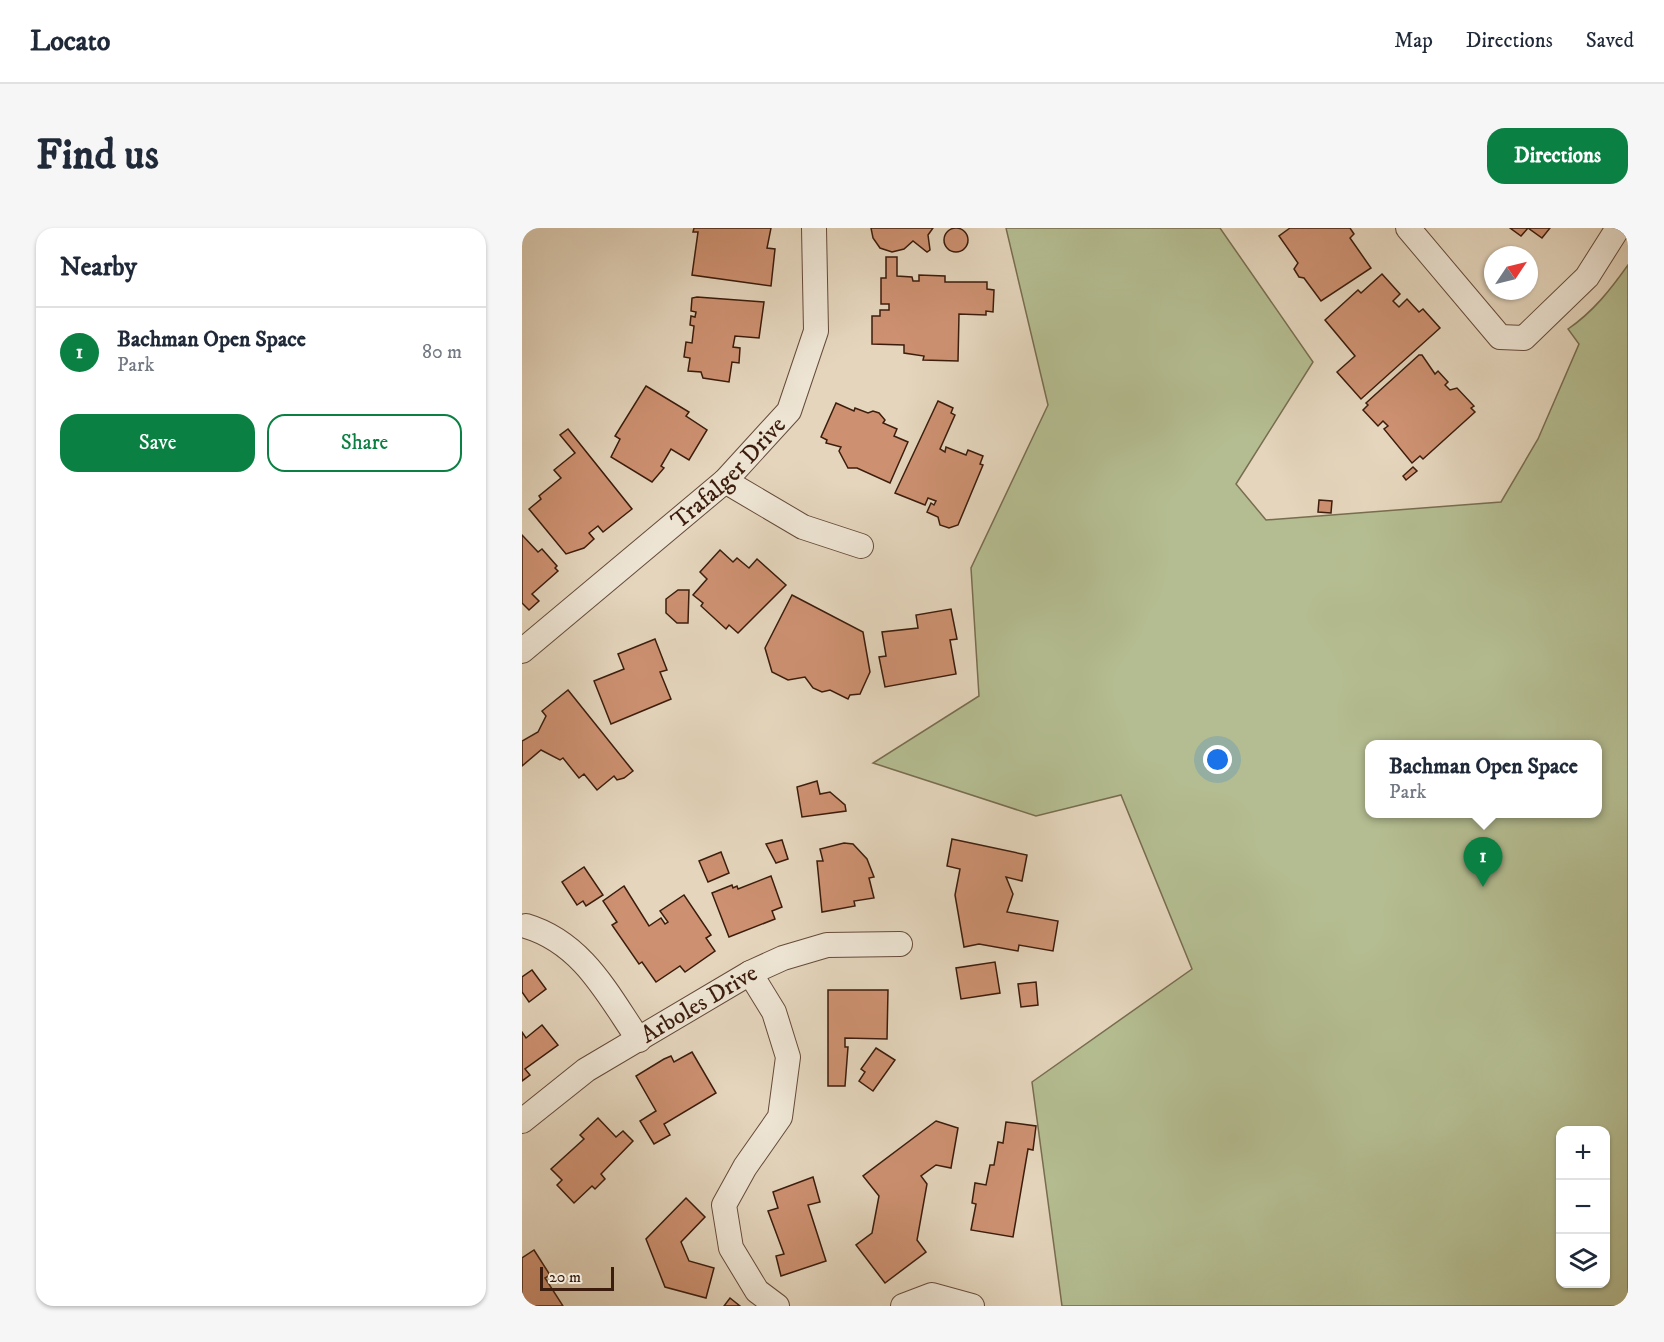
<!DOCTYPE html>
<html lang="en">
<head>
<meta charset="utf-8">
<style>
	:root { --surface:#fff; --page:#f6f6f7; --text:#1f2937; --muted:#747a83; --line:#e0e1e3; --accent:#0b8043 }
	body { margin:0; font-family:"IM FELL DW Pica",serif; background:var(--page); color:var(--text) }
	.controls { position:absolute; right:18px; bottom:18px; display:grid; overflow:hidden; border-radius:12px; box-shadow:0 2px 4px #0004 }
	.controls button { width:54px; height:54px; display:grid; place-items:center; padding:0; border:0; border-bottom:2px solid var(--line); background:var(--surface); color:var(--text); font:30px sans-serif }
	.compass { position:absolute; left:962px; top:18px; width:54px; height:54px; border-radius:50%; background:var(--surface); box-shadow:0 2px 4px #0004; rotate:55deg }
	.scale { position:absolute; left:18px; bottom:15px; width:74px; box-sizing:border-box; padding-left:6px; border:3px solid #3c1d0d; border-top:0; font-size:16px; line-height:21px; white-space:nowrap; color:#3c1d0d; -webkit-text-stroke:4px #ede4d3; paint-order:stroke }
	.you { position:absolute; left:696px; top:532px; width:21px; height:21px; margin:-15px; border:4px solid #fff; border-radius:50%; background:#1a73e8; box-shadow:0 0 0 9px #1a73e833 }
	.badge { display:grid; place-items:center; width:39px; height:39px; border-radius:50%; background:var(--accent); color:#fff; font-size:20px; font-weight:700 }
	.pin { position:absolute; translate:-50% -50px; filter:drop-shadow(0 2px 3px #0008) }
	.pin::after { content:''; position:absolute; top:32px; width:21px; height:18px; background:inherit; clip-path:polygon(0 0,100% 0,50% 100%) }
	.popup { position:absolute; left:843px; top:512px; width:237px; height:78px; box-sizing:border-box; display:grid; place-content:center; border-radius:12px; background:var(--surface); filter:drop-shadow(0 2px 4px #0005); font-size:20px; white-space:nowrap; color:var(--muted) }
	.popup b { font-size:22px; color:var(--text) }
	.popup::after { content:''; position:absolute; left:50%; top:100%; margin-left:-12px; border:12px solid transparent; border-top-color:var(--surface) }
	.list { margin:0; padding:0; list-style:none }
	h2 { display:flex; justify-content:space-between; align-items:center; height:78px; margin:0; padding:0 24px; font-size:26px }
	h2 small { font-size:20px; font-weight:400; color:var(--muted) }
	.list li { display:grid; grid-template-columns:39px 1fr auto; gap:18px; align-items:center; box-sizing:border-box; height:90px; padding:0 24px; border-top:2px solid var(--line) }
	.list b { display:block; font-size:22px; white-space:nowrap }
	.list p { margin:0; font-size:20px; white-space:nowrap; color:var(--muted) }
	.list em { font-size:20px; font-style:normal; color:var(--muted) }
	.actions { display:flex; gap:12px; padding:18px 24px }
	.actions a { flex:1; padding:14px 0; border:2px solid var(--accent); border-radius:18px; text-align:center; font-size:21px; color:var(--accent) }
	.actions .main { background:var(--accent); color:#fff }
	.icon { flex:none; width:33px; height:33px; fill:none; stroke:currentColor; stroke-width:2; stroke-linecap:round; stroke-linejoin:round }
	.map { position:relative; flex:none; width:1106px; height:1078px; overflow:hidden; border-radius:18px }
	header { display:flex; align-items:center; gap:36px; box-sizing:border-box; height:84px; padding:0 30px; background:var(--surface); border-bottom:2px solid var(--line) }
	header strong { font-size:28px }
	nav { display:flex; gap:33px; margin-inline-start:auto; font-size:21px }
	.intro { display:flex; align-items:center; justify-content:space-between; box-sizing:border-box; height:144px; padding:0 36px }
	h1 { margin:0; font-size:42px }
	.button { padding:15px 27px; border-radius:18px; background:var(--accent); color:#fff; font-size:21px; font-weight:700 }
	main { display:flex; gap:36px; padding:0 36px }
	aside { flex:1; background:var(--surface); border-radius:18px; box-shadow:0 2px 4px #0004 }
	.map>svg:first-child { display:block }
	.green { fill:#b4bd91; stroke:#786d4f; stroke-width:1.5; fill-rule:evenodd }
	.building { fill:#cd9171; stroke:#3c1d0d; stroke-width:1.5 }
	.lines { fill:none; stroke-linecap:round; stroke-linejoin:round }
	.minor-casing { stroke:#664b39; stroke-width:26 }
	.minor { stroke:#ede4d3; stroke-width:24 }
	.labels { text-anchor:middle; stroke-width:6; stroke-linejoin:round; paint-order:stroke }
	.street-label { font-size:24px; fill:#3c1d0d; stroke:#ede4d3 }
</style>
</head>
<body>
<header>
<strong>Locato</strong>
<nav><a>Map</a><a>Directions</a><a>Saved</a></nav>
</header>
<div class="intro"><h1>Find us</h1><a class="button">Directions</a></div>
<main>
<aside>
<h2>Nearby<small></small></h2>
<ul class="list">
<li><span class="badge">1</span><div><b>Bachman Open Space</b><p>Park</p></div><em>80 m</em></li>
</ul>
<div class="actions"><a class="main">Save</a><a>Share</a></div>
</aside>
<div class="map">
<svg width="1106" height="1078" viewBox="0 0 1106 1078">
	<rect width="100%" height="100%" fill="#e4d5bc"/>
	<filter id="stains"><feTurbulence type="fractalNoise" baseFrequency=".00333" numOctaves="4"/><feColorMatrix values="0 0 0 0 .2 0 0 0 0 .09 0 0 0 0 .02 0 0 0 .5 -.17"/></filter>
	<radialGradient id="worn" r=".72"><stop offset=".6" stop-color="#630" stop-opacity="0"/><stop offset="1" stop-color="#630" stop-opacity=".3"/></radialGradient>
	<path class="green" d="M484,0H698L791,134L714,256L744,292L979,274L1016,211L1057,116L1046,101C1071,84 1089,61 1106,37V1078H540L510,854L670,741L599,567L514,588L351,535L457,468L449,340L526,177ZM847,516H1075V586H847ZM1038,902H1084V1056H1038Z"/>
	<g class="building">
		<polygon points="172,0 249,0 245,20 253,21 249,58 170,47 176,4 171,4"/>
		<polygon points="349,0 411,0 406,7 408,22 405,24 391,13 382,21 370,24 358,20 351,10"/>
		<polygon points="768,0 828,0 832,6 828,10 849,40 799,73 782,50 777,49 772,41 776,35 757,8"/>
		<polygon points="988,0 1006,0 999,8"/>
		<polygon points="1006,0 1028,0 1020,10"/>
		<circle cx="434" cy="12" r="12"/>
		<polygon points="364,29 375,29 375,48 390,49 391,53 397,53 397,47 423,48 423,54 465,54 465,61 472,62 471,84 464,83 464,87 437,86 436,133 401,132 402,128 382,125 382,117 350,116 350,88 358,88 358,82 367,82 367,76 359,76 359,50 364,50"/>
		<polygon points="860,46 878,66 871,73 877,79 885,71 897,84 901,81 918,100 839,171 815,144 833,128 803,92 836,62 839,65"/>
		<polygon points="175,69 242,74 237,110 213,108 211,119 218,120 217,135 210,134 207,154 181,150 179,144 166,143 168,130 162,129 164,114 170,115 172,98 168,97 169,88 173,89 174,84 169,83 170,70"/>
		<polygon points="897,127 900,127 913,146 916,143 926,154 923,157 928,162 935,160 952,178 949,180 953,184 901,231 898,228 890,235 862,201 866,198 861,193 856,198 841,182 846,177 844,175"/>
		<polygon points="124,158 167,184 164,188 185,202 167,232 149,221 139,238 142,240 130,254 89,229 98,211 93,208"/>
		<polygon points="416,173 431,180 429,185 433,187 418,221 423,224 424,219 444,227 446,222 461,228 458,236 461,237 436,297 427,300 418,297 416,289 405,284 409,275 412,277 414,273 406,270 403,277 373,265"/>
		<polygon points="314,175 332,183 333,180 346,185 351,183 357,185 363,192 361,195 375,201 372,208 386,214 368,255 335,240 326,240 317,223 319,219 304,215 305,212 299,209"/>
		<polygon points="46,201 110,281 81,304 76,298 67,305 72,311 62,320 44,326 7,281 19,271 17,268 39,250 32,242 53,225 38,207"/>
		<polygon points="891,239 895,243 884,252 881,248"/>
		<polygon points="797,272 810,273 809,285 796,284"/>
		<polygon points="0,307 16,324 20,321 35,338 33,340 36,343 10,366 17,373 7,382 0,375"/>
		<polygon points="198,322 211,334 215,330 227,340 235,331 264,357 216,405 207,397 204,401 179,378 181,375 171,367 185,351 178,344"/>
		<polygon points="156,362 167,362 166,395 155,395 144,385 144,371"/>
		<polygon points="270,367 341,404 348,444 338,466 328,467 326,471 308,462 300,464 291,460 283,449 266,452 250,444 243,420"/>
		<polygon points="429,381 435,411 428,412 434,446 363,459 357,429 364,428 360,404 396,400 394,387"/>
		<polygon points="133,411 145,442 138,444 149,471 89,496 72,453 102,441 96,426"/>
		<polygon points="46,462 111,543 102,550 95,552 92,548 75,562 62,546 57,550 41,530 38,532 19,522 0,538 0,513 16,504 24,488 20,483"/>
		<polygon points="295,553 298,566 308,564 323,577 324,583 280,589 275,559"/>
		<polygon points="430,611 505,627 500,653 484,649 491,666 485,684 536,693 531,723 497,717 496,723 457,716 442,719 433,667 438,641 425,638"/>
		<polygon points="260,612 266,631 254,635 244,616"/>
		<polygon points="322,615 331,616 345,631 352,649 347,650 352,670 332,673 333,678 300,684 295,633 301,633 298,621"/>
		<polygon points="199,624 207,645 186,654 177,633"/>
		<polygon points="62,639 81,667 64,678 61,673 55,677 40,654"/>
		<polygon points="249,648 260,679 250,683 253,691 207,709 190,665 210,657 211,660 215,658 216,661"/>
		<polygon points="102,658 127,698 139,690 143,696 146,694 138,683 162,667 189,707 184,710 193,723 163,744 158,738 134,754 120,734 117,736 90,697 95,694 81,673"/>
		<polygon points="473,734 478,765 439,771 434,740"/>
		<polygon points="10,742 24,761 7,774 0,764 0,749"/>
		<polygon points="514,754 516,777 499,779 496,756"/>
		<polygon points="306,762 366,762 365,811 323,810 323,819 326,819 323,858 306,858"/>
		<polygon points="20,797 36,817 3,841 8,847 0,853 0,804 4,810"/>
		<polygon points="354,820 373,832 351,863 337,853 343,844 339,841"/>
		<polygon points="170,824 194,865 142,896 148,907 132,916 118,893 134,883 114,848 142,831 149,828 152,834"/>
		<polygon points="76,890 94,909 101,903 111,913 79,946 83,951 73,961 70,958 52,975 35,957 40,952 29,941 62,911 58,907"/>
		<polygon points="414,893 436,900 429,940 414,937 399,948 405,956 395,1012 404,1024 363,1055 334,1017 350,1005 357,968 341,948"/>
		<polygon points="484,894 514,898 511,922 506,921 491,1009 449,1002 454,976 450,975 453,955 464,957 468,937 472,937 476,914 481,915"/>
		<polygon points="291,949 298,974 286,977 304,1033 259,1048 254,1028 262,1026 246,983 256,980 251,964"/>
		<polygon points="164,970 183,989 159,1014 167,1033 192,1040 184,1070 143,1059 124,1011"/>
		<polygon points="12,1022 28,1047 23,1050 41,1078 0,1078 0,1030"/>
		<polygon points="208,1070 218,1078 202,1078"/>
	</g>
	<g class="lines">
		<defs>
			<g id="minor">
				<polyline points="886,0 978,109 1002,110 1065,49 1096,0"/>
				<polyline points="203,253 281,299 339,318"/>
				<path id="s1" d="M0,423L203,253L267,183L294,103L292,0"/>
				<path d="M4,698C61,715 86,767 117,812"/>
				<polyline points="228,745 252,784 266,829 258,889 223,939 202,977 209,1020 235,1063 255,1078"/>
				<path id="s2" d="M0,893L64,842L228,745L261,730L305,717L378,716"/>
				<polyline points="381,1078 410,1067 450,1078"/>
			</g>
		</defs>
		<use href="#minor" class="minor-casing"/>
		<use href="#minor" class="minor"/>
	</g>
	<g class="labels">
		<g class="street-label">
			<text dy="8" stroke="none"><textPath href="#s1" startOffset="273">Trafalger Drive</textPath></text>
			<text dy="8" stroke="none"><textPath href="#s2" startOffset="213">Arboles Drive</textPath></text>
		</g>
	</g>
	<rect width="100%" height="100%" filter="url(#stains)"/>
	<rect width="100%" height="100%" fill="url(#worn)"/>
</svg>
<div class="controls">
<button>+</button>
<button>−</button>
<button><svg class="icon" aria-label="layers" viewBox="0 0 24 24"><path d="M12 4l9 5-9 5-9-5zM3 14l9 5 9-5"/></svg></button>
</div>
<svg class="compass" viewBox="-18 -18 36 36"><path d="M0-13l5 13h-10z" fill="#e53935"/><path d="M0 13l5-13h-10z" fill="#747a83"/></svg>
<div class="scale">20 m</div>
<div class="you"></div>
<div class="pin badge" style="left:961px;top:659px">1</div>
<div class="popup"><b>Bachman Open Space</b>Park</div>
</div>
</main>
</body>
</html>
